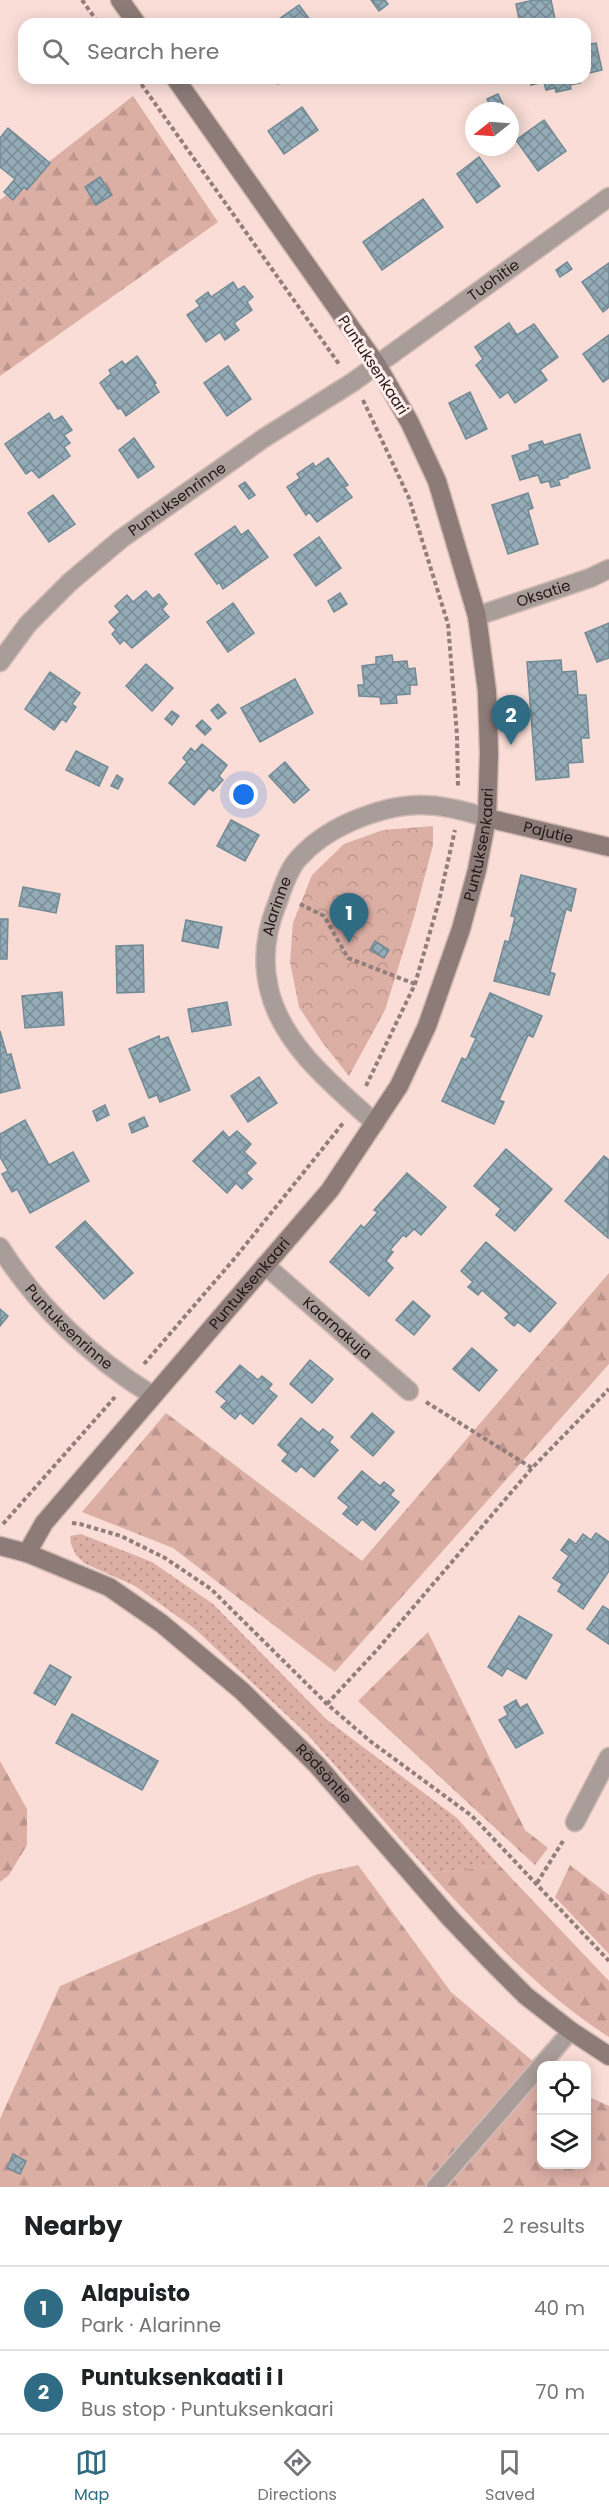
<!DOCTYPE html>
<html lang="en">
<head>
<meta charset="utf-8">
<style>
	:root { --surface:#fff; --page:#f2f2f2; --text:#202124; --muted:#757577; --line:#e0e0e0; --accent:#2f6c83 }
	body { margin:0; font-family:Poppins,sans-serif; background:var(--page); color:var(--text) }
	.controls { position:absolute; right:18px; bottom:18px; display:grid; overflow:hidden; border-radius:12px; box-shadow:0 3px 15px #0003 }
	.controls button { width:54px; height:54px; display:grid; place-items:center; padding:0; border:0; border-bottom:2px solid var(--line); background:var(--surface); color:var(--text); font:30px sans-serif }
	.compass { position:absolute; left:465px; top:102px; width:54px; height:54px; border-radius:50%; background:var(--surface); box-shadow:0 3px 15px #0003; rotate:253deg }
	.you { position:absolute; left:244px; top:795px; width:21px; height:21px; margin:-15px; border:4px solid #fff; border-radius:50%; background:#1a73e8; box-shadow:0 0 0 9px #1a73e833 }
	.badge { display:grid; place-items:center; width:39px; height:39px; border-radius:50%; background:var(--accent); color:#fff; font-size:20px; font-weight:700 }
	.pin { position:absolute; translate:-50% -50px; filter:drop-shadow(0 2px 3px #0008) }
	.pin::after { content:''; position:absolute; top:32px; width:21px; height:18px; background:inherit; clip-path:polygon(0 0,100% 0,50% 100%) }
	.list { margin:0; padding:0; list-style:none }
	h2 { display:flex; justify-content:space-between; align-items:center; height:78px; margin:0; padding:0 24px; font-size:26px }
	h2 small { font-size:20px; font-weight:400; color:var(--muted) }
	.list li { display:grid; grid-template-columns:39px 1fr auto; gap:18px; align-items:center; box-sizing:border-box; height:84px; padding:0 24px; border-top:2px solid var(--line) }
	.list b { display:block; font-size:22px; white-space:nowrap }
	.list p { margin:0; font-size:20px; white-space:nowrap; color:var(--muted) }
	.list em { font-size:20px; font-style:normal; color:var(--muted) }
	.icon { flex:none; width:33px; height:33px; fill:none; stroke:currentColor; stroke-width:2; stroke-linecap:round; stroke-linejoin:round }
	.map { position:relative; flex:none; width:609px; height:2187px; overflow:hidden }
	.search { position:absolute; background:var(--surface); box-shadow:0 3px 15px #0003; left:18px; right:18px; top:18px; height:66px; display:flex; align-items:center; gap:15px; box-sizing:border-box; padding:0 21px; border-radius:18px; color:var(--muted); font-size:22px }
	.sheet { height:246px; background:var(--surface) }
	nav { display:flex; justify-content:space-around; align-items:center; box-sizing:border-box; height:84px; border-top:2px solid var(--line); background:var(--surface); font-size:16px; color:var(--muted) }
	nav a { display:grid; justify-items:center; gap:3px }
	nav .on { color:var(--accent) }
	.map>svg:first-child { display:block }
	.grass { fill:url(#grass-dots) }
	.forest { fill:url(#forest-firs) }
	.park { fill:url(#park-crowns) }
	.building { fill:url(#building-cross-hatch); stroke:#718a95; stroke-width:1.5 }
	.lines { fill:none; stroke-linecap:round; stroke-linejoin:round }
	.lane-casing { stroke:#d2b9b3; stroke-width:20 }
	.street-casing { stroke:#d2b9b3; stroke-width:21 }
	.secondary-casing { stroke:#d2b9b3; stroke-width:21 }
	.path { stroke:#927e7a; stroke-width:4; stroke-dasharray:4.5 3; stroke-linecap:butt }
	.lane { stroke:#a99d9a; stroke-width:16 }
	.street { stroke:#a99d9a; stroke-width:18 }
	.secondary { stroke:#8c7b77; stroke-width:18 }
	.labels { text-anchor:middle; stroke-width:6; stroke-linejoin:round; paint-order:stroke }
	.street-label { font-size:15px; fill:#211715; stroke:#feede9 }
</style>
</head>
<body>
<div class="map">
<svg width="609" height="2187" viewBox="0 0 609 2187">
	<defs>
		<pattern id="grass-dots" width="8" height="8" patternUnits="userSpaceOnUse" patternTransform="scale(1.5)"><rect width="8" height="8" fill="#dcafa5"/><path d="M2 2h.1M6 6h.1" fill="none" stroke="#bc968d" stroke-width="1.8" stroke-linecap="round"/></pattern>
		<pattern id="forest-firs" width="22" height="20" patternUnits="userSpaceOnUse" patternTransform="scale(1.5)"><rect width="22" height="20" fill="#dcafa5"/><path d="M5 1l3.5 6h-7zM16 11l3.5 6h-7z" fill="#bc968d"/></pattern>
		<pattern id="park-crowns" width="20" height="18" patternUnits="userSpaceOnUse" patternTransform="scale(1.5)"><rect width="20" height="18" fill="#dcafa5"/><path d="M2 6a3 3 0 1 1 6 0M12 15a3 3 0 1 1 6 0" fill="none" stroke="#bc968d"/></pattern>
		<pattern id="building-cross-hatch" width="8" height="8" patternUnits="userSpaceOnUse" patternTransform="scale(1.5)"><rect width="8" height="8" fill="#93acb7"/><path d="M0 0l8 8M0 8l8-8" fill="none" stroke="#788b94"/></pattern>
	</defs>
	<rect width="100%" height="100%" fill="#f9ddd6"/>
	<polygon class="grass" points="81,1534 152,1562 213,1604 326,1719 457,1818 500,1866 430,1873 308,1735 195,1629 135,1586 84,1563 76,1555 71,1544 70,1536"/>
	<g class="forest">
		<polygon points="133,96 218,222 0,376 0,200"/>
		<polygon points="609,1273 609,1364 335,1672 173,1548 82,1512 166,1413 362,1561"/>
		<polygon points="428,1632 525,1830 548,1848 535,1865 358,1701"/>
		<polygon points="0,1761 27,1809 27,1845 9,1875 0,1882"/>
		<polygon points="358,1865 451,1992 541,2068 542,2164 586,2164 587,2096 609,2106 609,2187 0,2187 0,2119 60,1986 315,1875"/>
		<polygon points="570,1865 609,1895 609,1954 555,1897"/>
		<path d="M500,1866L609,1981V2037C540,1993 485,1933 430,1873Z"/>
	</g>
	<polygon class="park" points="433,826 433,845 414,917 385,1010 349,1076 322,1042 299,1007 290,962 293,923 312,875 344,844 383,830"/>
	<g class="building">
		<polygon points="371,0 385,0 388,4 379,11"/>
		<polygon points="534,0 551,0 556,24 520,24 516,4"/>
		<polygon points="299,5 313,24 267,24 275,19 276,21"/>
		<polygon points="596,43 602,70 585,74 585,45"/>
		<polygon points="274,78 287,78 278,84"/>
		<polygon points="530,78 579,78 580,83 570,85 571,89 556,92 555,88 546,90 544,82 531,85"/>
		<polygon points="498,94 506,110 503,111 493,111 487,99"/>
		<polygon points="302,107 318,130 284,154 268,131"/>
		<polygon points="544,120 566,151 538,171 516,140"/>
		<polygon points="8,128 50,163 27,190 24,187 13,200 4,192 15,179 0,167 0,138"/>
		<polygon points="479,157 500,186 477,203 457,174"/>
		<polygon points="100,177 112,195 96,205 85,187"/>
		<polygon points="423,199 443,227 382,270 363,242"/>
		<polygon points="567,262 572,269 560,277 556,270"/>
		<polygon points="609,263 609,307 603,312 582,282"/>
		<polygon points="233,282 238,290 244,286 253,297 247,302 252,310 234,323 239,330 225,340 220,332 206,342 187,315 200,306 196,301 208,292 211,297"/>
		<polygon points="509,323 517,335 534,324 558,357 540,370 547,380 515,403 508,392 500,398 476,365 483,359 475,347"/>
		<polygon points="609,335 609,378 603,382 583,354"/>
		<polygon points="137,356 156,383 154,384 159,392 126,416 121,408 118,409 100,383 111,374 109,370 115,366 122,361 125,365"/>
		<polygon points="228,366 251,399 227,416 204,383"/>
		<polygon points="470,392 487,429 466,439 449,403"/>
		<polygon points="49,413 54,421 62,416 72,430 64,435 70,443 64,447 70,456 39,478 32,470 26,474 5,444"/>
		<polygon points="580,434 590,468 568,475 568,477 558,480 560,485 551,487 549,481 541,483 538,475 520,480 512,456 530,450 529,445 542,441 544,445"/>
		<polygon points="134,438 154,467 138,478 119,450"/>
		<polygon points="328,458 348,485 344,487 352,497 317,522 309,512 306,515 287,487 300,478 297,474 313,463 315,467"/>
		<polygon points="245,482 255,495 249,499 239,486"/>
		<polygon points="528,493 533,508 528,510 538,544 508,554 492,505"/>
		<polygon points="53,495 75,524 49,542 28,513"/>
		<polygon points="235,526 241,535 248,530 268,557 223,589 219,582 217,584 195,554"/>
		<polygon points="319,537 341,568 316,586 294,555"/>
		<polygon points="146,591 153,599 159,594 167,604 162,609 169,617 132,648 124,640 120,644 112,634 116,630 109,622 120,612 115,606 127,595 133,602"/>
		<polygon points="340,593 347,604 334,612 328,601"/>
		<polygon points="233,603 254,633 228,652 207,622"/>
		<polygon points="609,623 609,658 597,662 585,633"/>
		<polygon points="392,655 393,662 407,661 408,669 415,668 417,685 410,685 410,694 396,695 397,703 381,704 380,697 359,696 358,685 364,685 362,666 376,664 376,657"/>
		<polygon points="561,660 562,672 576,671 578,695 586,695 589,738 581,738 583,762 568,763 569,777 536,780 527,662"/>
		<polygon points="146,664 173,688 152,711 126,686"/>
		<polygon points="50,672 80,693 72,704 76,707 66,722 62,719 54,730 25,709"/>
		<polygon points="295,679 313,713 260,742 241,708"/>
		<polygon points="218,704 226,713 218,719 211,710"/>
		<polygon points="172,711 179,716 172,725 165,719"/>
		<polygon points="202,720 211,729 205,735 196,726"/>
		<polygon points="202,744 227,765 219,776 223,780 213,791 209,788 194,805 169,783 187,762 183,758 191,748 195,752"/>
		<polygon points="76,751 108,767 99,786 66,770"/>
		<polygon points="285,762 309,790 294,803 269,776"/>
		<polygon points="117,775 123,779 118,789 111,786"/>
		<polygon points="231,820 259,835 245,861 217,846"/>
		<polygon points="521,875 576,889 571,911 566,909 550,972 555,974 549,995 494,981 505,941 509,942 515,917 511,916"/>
		<polygon points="23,887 60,894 56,913 19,906"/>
		<polygon points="0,919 8,919 7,959 0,959"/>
		<polygon points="186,920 222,927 218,948 182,941"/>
		<polygon points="375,941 389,950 384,958 370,950"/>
		<polygon points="143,945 144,992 117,993 116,946"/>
		<polygon points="62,992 64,1025 25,1028 22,996"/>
		<polygon points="490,993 542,1016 533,1037 528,1035 499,1100 504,1102 494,1124 442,1101 462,1058 466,1060 476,1038 471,1036"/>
		<polygon points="227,1002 231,1025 192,1032 188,1009"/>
		<polygon points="0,1031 7,1055 11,1054 20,1088 0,1093"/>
		<polygon points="159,1036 160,1040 168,1037 190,1090 160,1102 157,1095 149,1098 129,1049"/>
		<polygon points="259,1077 277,1103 248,1122 231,1096"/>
		<polygon points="105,1105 109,1115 97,1121 93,1111"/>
		<polygon points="144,1117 148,1126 132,1133 129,1124"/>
		<polygon points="25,1120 49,1165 73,1152 89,1181 30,1213 17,1189 12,1192 2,1174 8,1171 0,1157 0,1134"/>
		<polygon points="223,1131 229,1138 237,1131 251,1144 244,1152 256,1163 246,1173 252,1179 242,1189 236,1183 227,1193 193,1161"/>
		<polygon points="506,1149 552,1189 515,1231 496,1215 501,1209 474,1186"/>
		<polygon points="604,1156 609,1160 608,1238 565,1201"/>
		<polygon points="407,1173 446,1207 421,1235 414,1229 406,1237 403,1235 390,1250 393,1252 386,1261 393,1268 369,1296 330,1262 361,1225 364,1228 378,1212 374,1210"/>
		<polygon points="85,1221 133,1273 104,1299 56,1247"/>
		<polygon points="486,1242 556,1303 530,1332 518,1322 514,1326 505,1318 509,1314 482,1290 478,1295 468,1287 473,1282 461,1271"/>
		<polygon points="413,1301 430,1316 414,1335 396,1320"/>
		<polygon points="0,1309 8,1316 0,1326"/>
		<polygon points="472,1348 497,1370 479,1391 453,1369"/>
		<polygon points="310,1360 333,1379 312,1403 290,1384"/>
		<polygon points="240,1365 258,1380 262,1376 272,1384 268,1389 277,1396 253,1424 240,1413 235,1419 221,1407 227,1401 216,1392"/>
		<polygon points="372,1413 394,1432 373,1456 351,1437"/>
		<polygon points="301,1418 319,1433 323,1429 333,1437 329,1442 338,1450 314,1477 301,1466 296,1472 282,1461 288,1454 278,1445"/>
		<polygon points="362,1471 380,1486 384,1482 394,1490 390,1495 399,1502 375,1530 362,1519 357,1525 343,1514 349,1507 338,1498"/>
		<polygon points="596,1533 609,1542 609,1571 583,1609 558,1591 562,1584 553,1578 569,1556 561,1550 569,1539 576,1544 583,1534 591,1540"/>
		<polygon points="603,1606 609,1610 609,1644 587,1629"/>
		<polygon points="519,1616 552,1635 526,1679 507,1668 502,1676 488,1667"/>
		<polygon points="50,1665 71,1677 55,1705 34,1693"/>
		<polygon points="516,1700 520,1708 527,1704 543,1733 516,1748 499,1720 508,1715 504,1707"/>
		<polygon points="72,1714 158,1761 142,1790 56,1743"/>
		<polygon points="13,2154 26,2161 20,2174 7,2168"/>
	</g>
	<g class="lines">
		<defs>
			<polyline id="lane" points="435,2187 571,2031"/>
			<g id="street">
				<path id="s1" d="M477,616L590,578L609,569"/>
				<path id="s2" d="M0,662L28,624L70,582L121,539L264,438L353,382L609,197"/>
				<path id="s3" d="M375,1123C334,1086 282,1045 269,989C262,960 266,931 277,904C282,890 288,870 298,859C313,842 330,831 350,822C401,800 434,800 487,818"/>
				<path id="s4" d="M0,1247C37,1306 93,1359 152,1395"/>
				<path id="s5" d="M265,1265L409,1391"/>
				<polyline points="575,1822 609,1757"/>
			</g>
			<g id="secondary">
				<polyline points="120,0 137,24"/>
				<path id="s6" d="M487,818L609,847"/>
				<path id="s7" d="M0,1546L27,1553L109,1587L161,1623L242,1691L317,1765L450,1918L492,1962L526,1996L571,2031L609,2056"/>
				<path id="s8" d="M27,1553L44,1523L330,1190L399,1086L427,1026L461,929L477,870L487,818L489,753L487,691L477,616L437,481L410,423L377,365L175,78"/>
			</g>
		</defs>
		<use href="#lane" class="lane-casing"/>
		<use href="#street" class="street-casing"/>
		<use href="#secondary" class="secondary-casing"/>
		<g class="path">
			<polyline points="82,0 99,24"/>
			<polyline points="137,78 339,364"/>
			<polyline points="363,400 409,498 448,624 457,735 458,787"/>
			<polyline points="300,904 324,916 348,958 415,984"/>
			<polyline points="366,1086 415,984 439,901 455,830"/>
			<polyline points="144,1364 235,1258 344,1122"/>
			<polyline points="426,1402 532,1468"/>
			<polyline points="72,1523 80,1524 121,1536 165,1558 211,1589 327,1704 370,1741 472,1816 609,1961"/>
			<polyline points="3,1524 115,1397"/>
			<polyline points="327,1704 376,1651 532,1468 609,1389"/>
			<polyline points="537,1883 563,1841"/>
		</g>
		<use href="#lane" class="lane"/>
		<use href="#street" class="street"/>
		<use href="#secondary" class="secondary"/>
	</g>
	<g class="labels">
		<g class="street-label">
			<text dy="5" stroke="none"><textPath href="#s2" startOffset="627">Tuohitie</textPath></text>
			<text transform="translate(373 365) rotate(57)" y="5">Puntuksenkaari</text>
			<text dy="5" stroke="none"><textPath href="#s2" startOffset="242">Puntuksenrinne</textPath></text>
			<text dy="5" stroke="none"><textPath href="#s1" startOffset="70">Oksatie</textPath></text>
			<text dy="5" stroke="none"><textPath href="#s6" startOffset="63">Pajutie</textPath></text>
			<text dy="5" stroke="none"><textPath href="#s8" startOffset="854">Puntuksenkaari</textPath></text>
			<text dy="5" stroke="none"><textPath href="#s3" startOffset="258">Alarinne</textPath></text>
			<text dy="5" stroke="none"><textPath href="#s8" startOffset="350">Puntuksenkaari</textPath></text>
			<text dy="5" stroke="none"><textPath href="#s4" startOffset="106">Puntuksenrinne</textPath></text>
			<text dy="5" stroke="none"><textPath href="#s5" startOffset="96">Kaarnakuja</textPath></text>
			<text dy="5" stroke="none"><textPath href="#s7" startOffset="402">Rödsöntie</textPath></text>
		</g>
	</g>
</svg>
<div class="controls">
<button><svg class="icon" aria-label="locate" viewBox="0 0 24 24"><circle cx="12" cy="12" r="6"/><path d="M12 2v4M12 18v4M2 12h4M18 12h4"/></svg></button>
<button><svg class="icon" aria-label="layers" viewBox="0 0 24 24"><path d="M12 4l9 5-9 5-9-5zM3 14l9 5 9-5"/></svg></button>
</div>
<svg class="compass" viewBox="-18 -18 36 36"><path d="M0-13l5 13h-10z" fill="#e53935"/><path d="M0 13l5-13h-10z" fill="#757577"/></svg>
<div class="you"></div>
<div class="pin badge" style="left:349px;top:943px">1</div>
<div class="pin badge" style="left:511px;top:745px">2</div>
<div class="search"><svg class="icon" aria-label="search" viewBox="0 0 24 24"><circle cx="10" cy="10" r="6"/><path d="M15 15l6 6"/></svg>Search here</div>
</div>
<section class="sheet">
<h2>Nearby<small>2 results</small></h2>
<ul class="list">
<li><span class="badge">1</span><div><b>Alapuisto</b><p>Park · Alarinne</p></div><em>40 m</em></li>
<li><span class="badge">2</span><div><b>Puntuksenkaati i I</b><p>Bus stop · Puntuksenkaari</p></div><em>70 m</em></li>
</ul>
</section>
<nav>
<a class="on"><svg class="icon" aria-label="map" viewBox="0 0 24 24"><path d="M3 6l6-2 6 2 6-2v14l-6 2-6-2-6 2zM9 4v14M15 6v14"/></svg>Map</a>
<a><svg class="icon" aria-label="directions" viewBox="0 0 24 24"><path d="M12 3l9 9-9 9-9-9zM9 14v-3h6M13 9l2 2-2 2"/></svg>Directions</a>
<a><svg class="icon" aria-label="saved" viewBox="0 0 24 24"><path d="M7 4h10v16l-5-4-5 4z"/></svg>Saved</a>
</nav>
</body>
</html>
